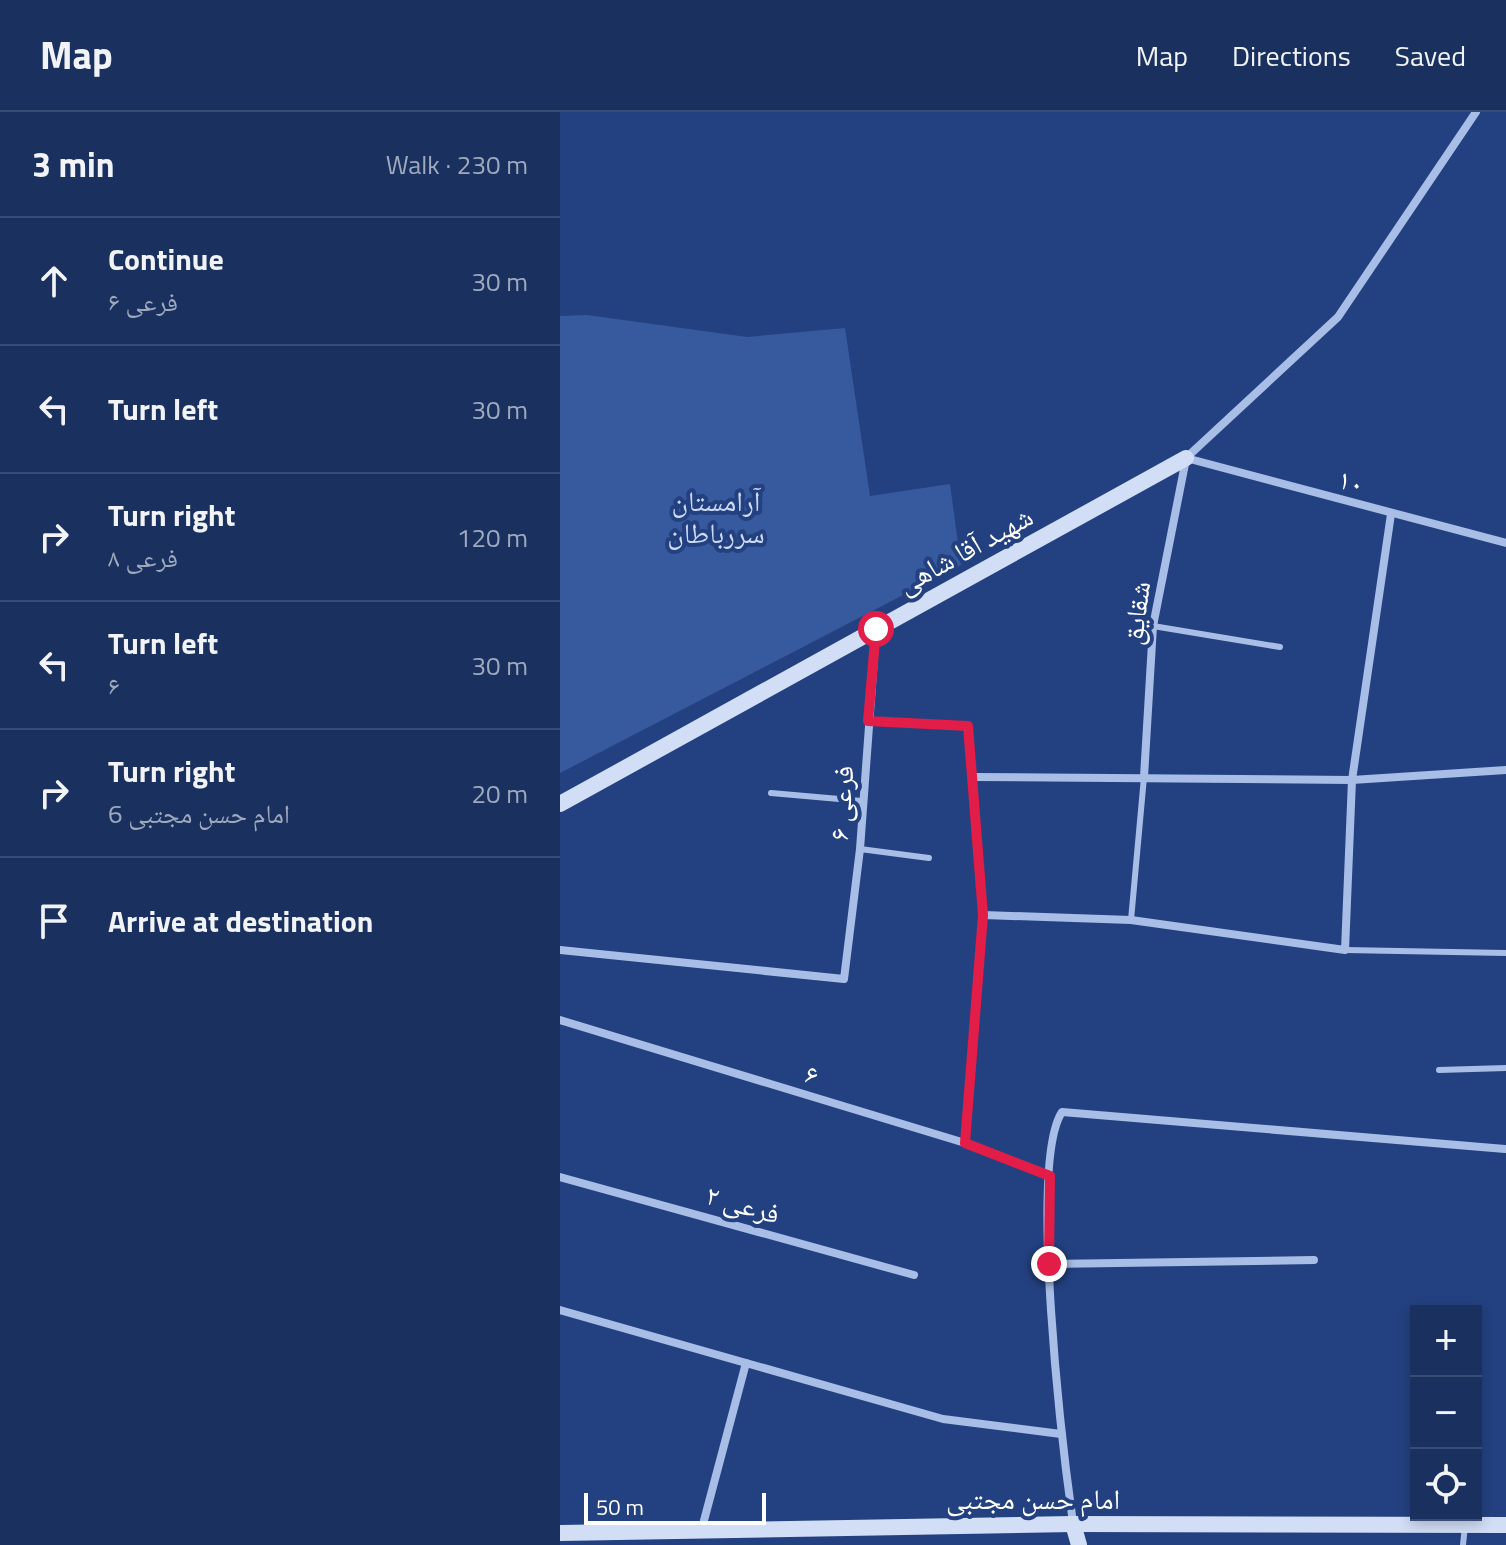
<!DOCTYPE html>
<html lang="en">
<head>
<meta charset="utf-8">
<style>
	:root { --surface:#1a3160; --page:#233966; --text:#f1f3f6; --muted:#9fa9bd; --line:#384c75 }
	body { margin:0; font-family:"Titillium Web","Noto Naskh Arabic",sans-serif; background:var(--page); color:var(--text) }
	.controls { position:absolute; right:24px; bottom:24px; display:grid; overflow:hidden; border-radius:0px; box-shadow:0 4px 12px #0003 }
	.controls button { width:72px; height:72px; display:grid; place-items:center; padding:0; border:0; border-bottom:2px solid var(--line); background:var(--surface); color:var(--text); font:40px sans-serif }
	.scale { position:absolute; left:24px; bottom:20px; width:182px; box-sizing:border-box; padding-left:8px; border:4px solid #fff; border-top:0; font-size:22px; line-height:28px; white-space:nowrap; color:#fff; -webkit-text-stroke:6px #234180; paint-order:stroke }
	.stop { position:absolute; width:24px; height:24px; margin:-18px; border:6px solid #e11d48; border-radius:50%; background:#fff }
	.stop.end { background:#e11d48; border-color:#fff; box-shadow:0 2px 8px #0008 }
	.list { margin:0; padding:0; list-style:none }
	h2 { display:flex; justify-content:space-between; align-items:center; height:104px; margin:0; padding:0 32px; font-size:34px }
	h2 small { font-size:26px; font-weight:400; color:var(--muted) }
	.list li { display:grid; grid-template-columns:52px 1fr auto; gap:24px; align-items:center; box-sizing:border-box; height:128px; padding:0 32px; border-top:2px solid var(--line) }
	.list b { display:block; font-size:30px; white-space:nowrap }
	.list p { margin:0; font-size:26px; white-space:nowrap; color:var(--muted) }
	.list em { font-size:26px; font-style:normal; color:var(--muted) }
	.icon { flex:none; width:44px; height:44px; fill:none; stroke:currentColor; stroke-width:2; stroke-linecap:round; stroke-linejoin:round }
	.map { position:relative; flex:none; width:946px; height:1433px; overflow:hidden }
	header { display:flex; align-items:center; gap:48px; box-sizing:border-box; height:112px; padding:0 40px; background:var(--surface); border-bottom:2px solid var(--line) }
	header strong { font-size:38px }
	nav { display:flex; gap:44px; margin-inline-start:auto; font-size:28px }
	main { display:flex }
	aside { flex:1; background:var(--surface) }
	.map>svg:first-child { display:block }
	.green { fill:#37599d }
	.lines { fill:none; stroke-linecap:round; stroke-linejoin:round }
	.lane { stroke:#a8bee7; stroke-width:6 }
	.street { stroke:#a8bee7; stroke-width:8 }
	.secondary { stroke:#d2def6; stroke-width:16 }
	.route { stroke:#e11d48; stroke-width:10 }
	.labels { text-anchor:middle; stroke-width:8; stroke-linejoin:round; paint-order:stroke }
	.street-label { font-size:28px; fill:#fff; stroke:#234180 }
	.park-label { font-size:28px; fill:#ccdaf5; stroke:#234180 }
</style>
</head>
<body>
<header>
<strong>Map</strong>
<nav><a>Map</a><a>Directions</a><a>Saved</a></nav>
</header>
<main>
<aside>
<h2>3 min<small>Walk · 230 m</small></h2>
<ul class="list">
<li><svg class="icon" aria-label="ahead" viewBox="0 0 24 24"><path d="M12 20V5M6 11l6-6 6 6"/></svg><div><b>Continue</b><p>فرعی ۶</p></div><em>30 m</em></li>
<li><svg class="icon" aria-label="left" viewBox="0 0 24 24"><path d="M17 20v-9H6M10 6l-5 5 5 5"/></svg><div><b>Turn left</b></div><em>30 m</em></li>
<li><svg class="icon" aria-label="right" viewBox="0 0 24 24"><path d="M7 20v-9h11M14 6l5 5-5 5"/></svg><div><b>Turn right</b><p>فرعی ۸</p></div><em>120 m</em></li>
<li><svg class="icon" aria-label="left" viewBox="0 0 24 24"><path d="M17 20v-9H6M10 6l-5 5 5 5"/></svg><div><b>Turn left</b><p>۶</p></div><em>30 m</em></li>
<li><svg class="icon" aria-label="right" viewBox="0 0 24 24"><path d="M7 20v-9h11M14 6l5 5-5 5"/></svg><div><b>Turn right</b><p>امام حسن مجتبی 6</p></div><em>20 m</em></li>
<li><svg class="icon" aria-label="arrive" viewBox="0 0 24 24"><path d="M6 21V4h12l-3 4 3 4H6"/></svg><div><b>Arrive at destination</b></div></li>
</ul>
</aside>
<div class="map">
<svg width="946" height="1433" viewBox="0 0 946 1433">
	<rect width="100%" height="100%" fill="#234180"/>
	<polygon class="green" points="27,203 187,225 285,216 310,384 390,372 401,453 0,661 0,204"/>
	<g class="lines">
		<g class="lane">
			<polyline points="593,514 720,535"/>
			<polyline points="308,609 408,614"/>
			<polyline points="211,681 302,689"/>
			<polyline points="300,737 369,746"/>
			<polyline points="571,808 584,665"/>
			<polyline points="785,838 946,841"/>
			<polyline points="879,958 946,956"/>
			<polyline points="903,1433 905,1413"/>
		</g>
		<g class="street">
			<polyline points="626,346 778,205 916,0"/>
			<polyline points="626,346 946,431"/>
			<polyline points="413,665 792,668 946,658"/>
			<polyline points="584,665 593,514 626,347"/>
			<polyline points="423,803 571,808 785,838 792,668 831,402"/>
			<polyline points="0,838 284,867 300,737 316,519"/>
			<polyline points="0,908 405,1031 490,1064"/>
			<polyline points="405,1031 423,803 408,614"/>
			<polyline points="0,1065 354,1163"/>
			<polyline points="489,1152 754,1148"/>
			<polyline points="0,1198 383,1307 501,1322"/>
			<path d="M513,1411C503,1340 468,1051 502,1000L945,1037"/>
			<polyline points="142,1416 186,1251"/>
		</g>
		<g class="secondary">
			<polyline points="0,692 626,346"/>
			<polyline points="513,1412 519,1433"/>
			<polyline points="0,1421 513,1412 946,1413"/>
		</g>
	</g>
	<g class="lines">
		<polyline class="route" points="316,517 308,609 408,614 423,803 405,1031 490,1064 489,1152"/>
	</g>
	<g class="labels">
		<g class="street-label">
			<text transform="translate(791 369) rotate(15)" y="10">۱۰</text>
			<text transform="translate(405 438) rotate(-29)" y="10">شهید آقا شاهی</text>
			<text transform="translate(576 501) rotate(-82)" y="10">شقایق</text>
			<text transform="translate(281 691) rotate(-86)" y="10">فرعی ۶</text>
			<text transform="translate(252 962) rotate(17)" y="10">۶</text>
			<text transform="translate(183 1092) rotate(16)" y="10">فرعی ۲</text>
			<text x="473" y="1397">امام حسن مجتبی</text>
		</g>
		<g class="park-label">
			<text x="156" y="399">آرامستان<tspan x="156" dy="32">سررباطان</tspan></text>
		</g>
	</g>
</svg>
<div class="controls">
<button>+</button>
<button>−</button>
<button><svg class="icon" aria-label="locate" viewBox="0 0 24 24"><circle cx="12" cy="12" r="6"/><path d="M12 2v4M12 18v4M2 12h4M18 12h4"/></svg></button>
</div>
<div class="scale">50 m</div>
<div class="stop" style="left:316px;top:517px"></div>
<div class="stop end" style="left:489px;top:1152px"></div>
</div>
</main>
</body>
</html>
